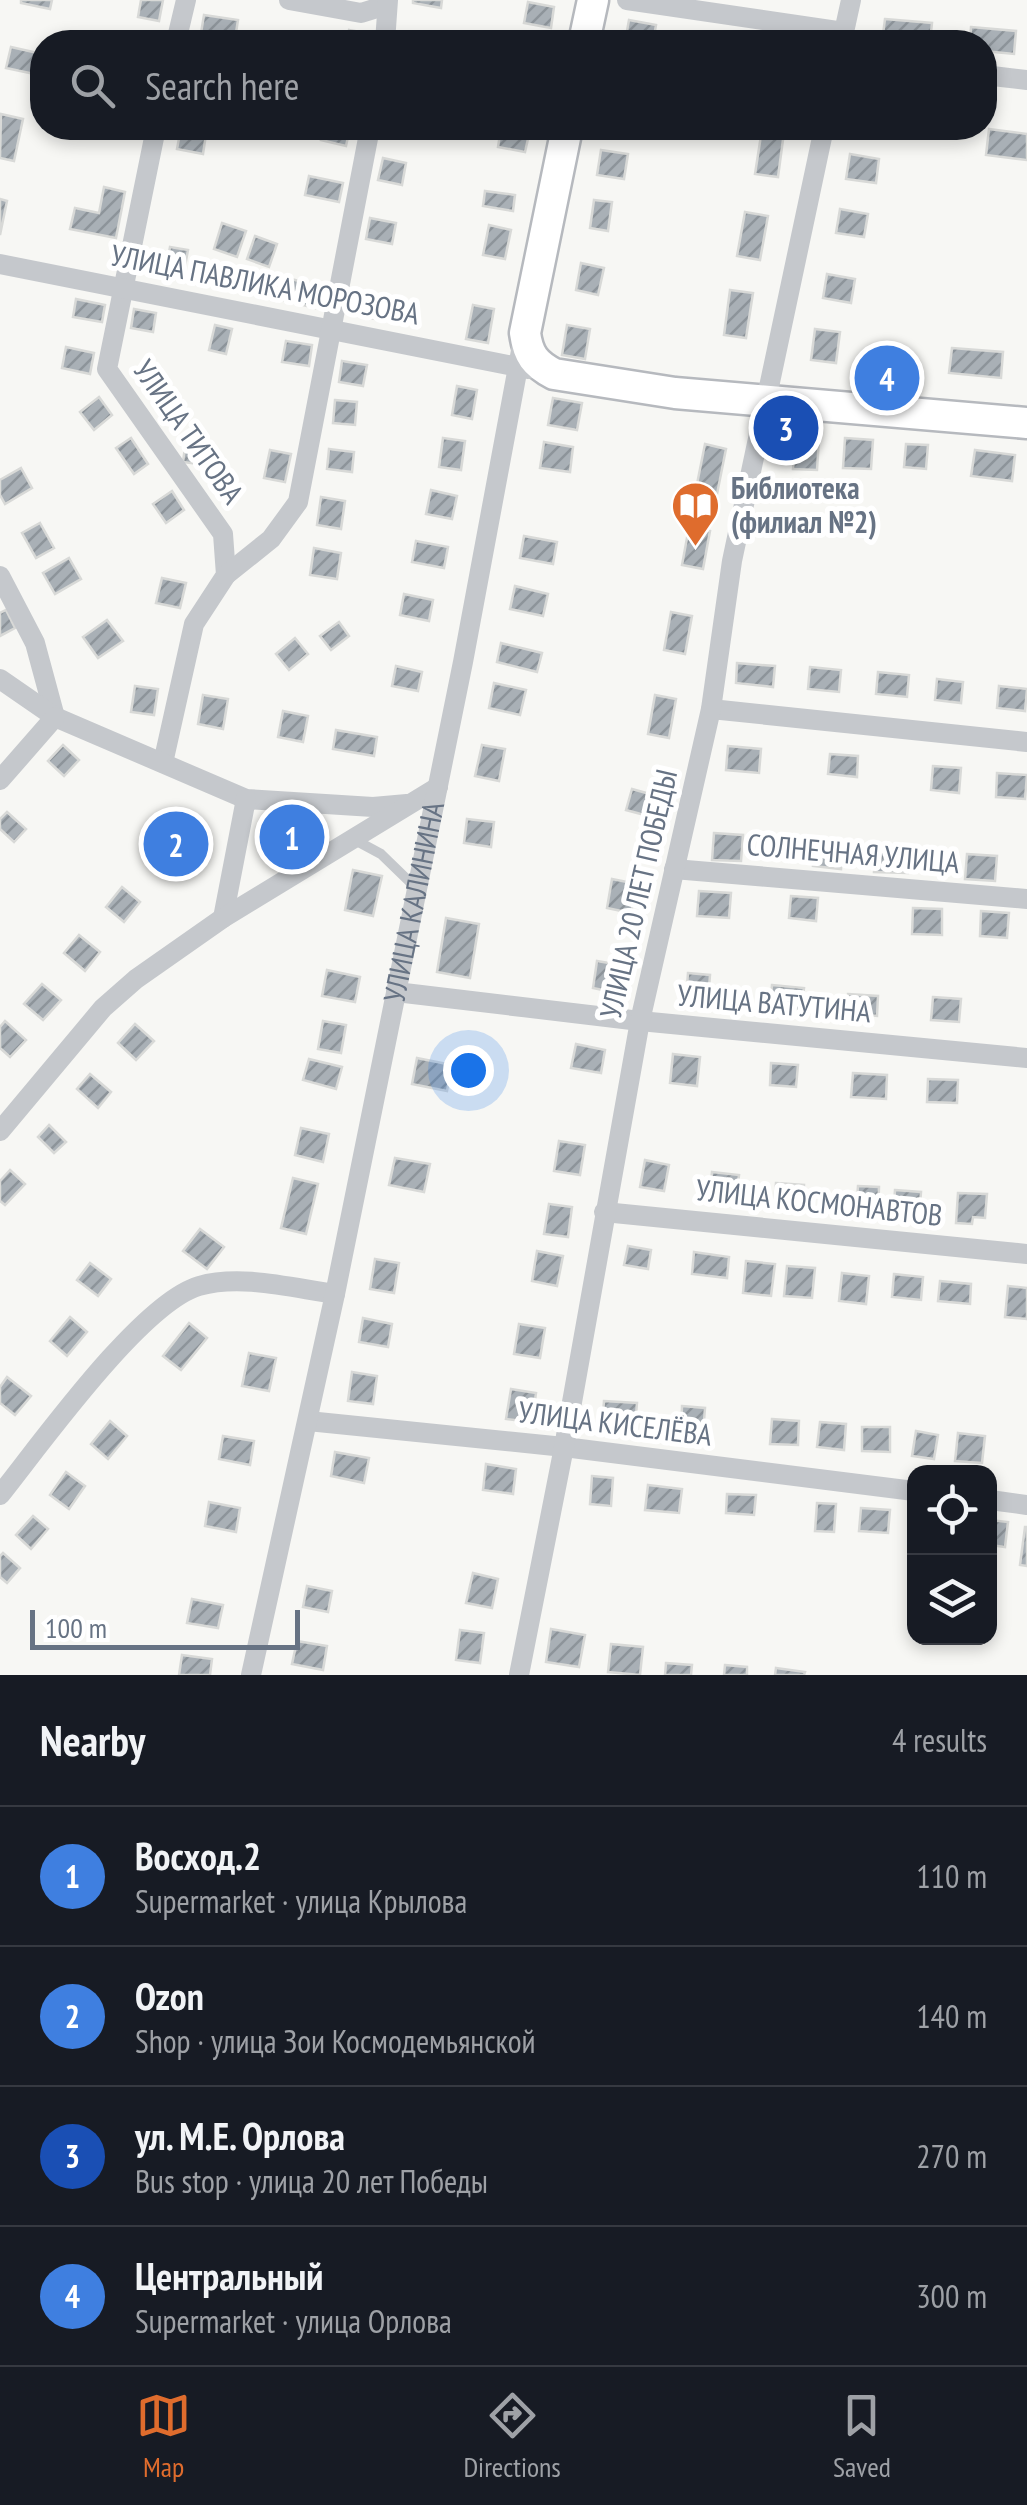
<!DOCTYPE html>
<html lang="en">
<head>
<meta charset="utf-8">
<style>
	:root { --surface:#171b24; --page:#242831; --text:#f1f3f6; --muted:#9ea1a6; --line:#363941; --accent:#df6c2d }
	body { margin:0; font-family:"PT Sans Narrow",sans-serif; background:var(--page); color:var(--text) }
	.controls { position:absolute; right:30px; bottom:30px; display:grid; overflow:hidden; border-radius:20px; box-shadow:0 5px 15px #0003 }
	.controls button { width:90px; height:90px; display:grid; place-items:center; padding:0; border:0; border-bottom:2px solid var(--line); background:var(--surface); color:var(--text); font:50px sans-serif }
	.scale { position:absolute; left:30px; bottom:25px; width:270px; box-sizing:border-box; padding-left:10px; border:5px solid #677384; border-top:0; font-size:28px; line-height:35px; white-space:nowrap; color:#677384; -webkit-text-stroke:8px #fff; paint-order:stroke }
	.you { position:absolute; left:468px; top:1070px; width:35px; height:35px; margin:-25px; border:8px solid #fff; border-radius:50%; background:#1a73e8; box-shadow:0 0 0 15px #1a73e833 }
	.badge { display:grid; place-items:center; width:65px; height:65px; border-radius:50%; background:var(--accent); color:#fff; font-size:32px; font-weight:700 }
	.pin { position:absolute; translate:-50% -50%; border:5px solid #fff; box-shadow:0 2px 10px #0006 }
	.list { margin:0; padding:0; list-style:none }
	h2 { display:flex; justify-content:space-between; align-items:center; height:130px; margin:0; padding:0 40px; font-size:42px }
	h2 small { font-size:32px; font-weight:400; color:var(--muted) }
	.list li { display:grid; grid-template-columns:65px 1fr auto; gap:30px; align-items:center; box-sizing:border-box; height:140px; padding:0 40px; border-top:2px solid var(--line) }
	.list b { display:block; font-size:38px; white-space:nowrap }
	.list p { margin:0; font-size:32px; white-space:nowrap; color:var(--muted) }
	.list em { font-size:32px; font-style:normal; color:var(--muted) }
	.icon { flex:none; width:55px; height:55px; fill:none; stroke:currentColor; stroke-width:2; stroke-linecap:round; stroke-linejoin:round }
	.map { position:relative; flex:none; width:1027px; height:1675px; overflow:hidden }
	.search { position:absolute; background:var(--surface); box-shadow:0 5px 15px #0003; left:30px; right:30px; top:30px; height:110px; display:flex; align-items:center; gap:25px; box-sizing:border-box; padding:0 35px; border-radius:40px; color:var(--muted); font-size:38px }
	.sheet { height:690px; background:var(--surface) }
	nav { display:flex; justify-content:space-around; align-items:center; box-sizing:border-box; height:140px; border-top:2px solid var(--line); background:var(--surface); font-size:28px; color:var(--muted) }
	nav a { display:grid; justify-items:center; gap:5px }
	nav .on { color:var(--accent) }
	.map>svg:first-child { display:block }
	.building { fill:url(#building-hatch); stroke:#d8d9d7; stroke-width:2.5 }
	.lines { fill:none; stroke-linecap:round; stroke-linejoin:round }
	.primary-casing { stroke:#b6b9be; stroke-width:35 }
	.service { stroke:#c5c8cc; stroke-width:10 }
	.minor { stroke:#c5c8cc; stroke-width:20 }
	.primary { stroke:#fff; stroke-width:30 }
	.labels { text-anchor:middle; stroke-width:10; stroke-linejoin:round; paint-order:stroke }
	.street-label { font-size:30px; fill:#677384; stroke:#fff }
	.poi-label { font-size:30px; font-weight:bold; fill:#677384; stroke:#fff; text-anchor:start }
</style>
</head>
<body>
<div class="map">
<svg width="1027" height="1675" viewBox="0 0 1027 1675">
	<defs>
		<pattern id="building-hatch" width="6" height="6" patternUnits="userSpaceOnUse" patternTransform="scale(2.5)"><rect width="6" height="6" fill="#a9b0b6"/><path d="M-1 1l2-2M0 6l6-6M5 7l2-2" fill="none" stroke="#8d949a"/></pattern>
	</defs>
	<rect width="100%" height="100%" fill="#f7f7f4"/>
	<g class="building">
		<polygon points="21,0 52,0 50,9 21,3"/>
		<polygon points="141,0 163,0 159,21 138,17"/>
		<polygon points="413,0 442,0 441,8 413,3"/>
		<polygon points="528,2 554,7 551,28 524,23"/>
		<polygon points="204,15 238,20 235,39 201,33"/>
		<polygon points="885,19 932,23 930,42 882,42"/>
		<polygon points="629,20 656,25 653,42 625,42"/>
		<polygon points="971,27 1016,31 1014,54 984,51 984,42 970,42"/>
		<polygon points="349,30 366,33 364,42 328,42 330,34 347,37"/>
		<polygon points="11,47 42,54 39,75 6,68"/>
		<polygon points="1,114 23,119 14,161 0,158"/>
		<polygon points="181,128 207,128 203,154 177,149"/>
		<polygon points="324,128 350,128 346,146 321,140"/>
		<polygon points="389,128 410,128 409,134 388,131"/>
		<polygon points="501,128 530,130 525,152 498,147"/>
		<polygon points="762,129 784,132 778,177 755,174"/>
		<polygon points="989,129 1027,134 1027,160 986,155"/>
		<polygon points="601,150 628,154 624,179 597,175"/>
		<polygon points="850,154 879,159 876,183 846,179"/>
		<polygon points="383,158 406,163 402,185 378,180"/>
		<polygon points="309,176 343,183 339,202 305,195"/>
		<polygon points="104,187 125,192 116,238 70,229 75,208 99,213"/>
		<polygon points="485,191 515,195 513,211 483,206"/>
		<polygon points="0,199 7,201 0,235"/>
		<polygon points="594,200 612,202 608,231 590,228"/>
		<polygon points="840,209 868,214 864,237 836,233"/>
		<polygon points="745,212 768,216 760,260 737,256"/>
		<polygon points="370,218 396,223 392,244 366,239"/>
		<polygon points="222,223 246,231 237,257 214,249"/>
		<polygon points="489,225 511,230 505,259 483,255"/>
		<polygon points="255,236 277,244 269,267 247,259"/>
		<polygon points="170,247 188,250 183,277 165,274"/>
		<polygon points="581,263 604,268 598,295 576,290"/>
		<polygon points="827,274 855,279 851,303 823,298"/>
		<polygon points="280,276 321,287 315,308 275,298"/>
		<polygon points="730,290 753,293 746,338 724,335"/>
		<polygon points="354,293 380,298 375,319 350,313"/>
		<polygon points="76,299 105,305 102,322 73,317"/>
		<polygon points="473,305 494,309 488,343 466,339"/>
		<polygon points="134,309 156,313 153,332 131,328"/>
		<polygon points="215,325 232,329 226,354 209,350"/>
		<polygon points="567,325 590,329 585,359 562,355"/>
		<polygon points="815,329 840,332 836,363 811,360"/>
		<polygon points="286,341 312,345 309,366 282,362"/>
		<polygon points="66,347 94,353 90,374 62,368"/>
		<polygon points="952,348 1003,352 1001,378 949,373"/>
		<polygon points="342,361 367,365 363,386 339,382"/>
		<polygon points="867,368 908,372 906,387 866,384"/>
		<polygon points="457,386 477,390 472,419 452,415"/>
		<polygon points="99,397 112,415 94,430 80,412"/>
		<polygon points="553,398 582,403 577,430 548,425"/>
		<polygon points="335,400 357,402 355,425 333,423"/>
		<polygon points="796,436 819,438 817,470 793,469"/>
		<polygon points="131,438 148,464 134,474 116,448"/>
		<polygon points="443,438 465,441 461,470 439,467"/>
		<polygon points="845,438 873,440 871,469 843,468"/>
		<polygon points="186,440 209,443 206,465 183,462"/>
		<polygon points="544,442 573,447 570,472 540,468"/>
		<polygon points="705,444 726,449 716,499 695,494"/>
		<polygon points="906,444 928,445 926,469 904,467"/>
		<polygon points="329,449 354,452 352,472 327,469"/>
		<polygon points="270,450 291,454 285,482 264,478"/>
		<polygon points="975,450 1015,455 1012,481 971,476"/>
		<polygon points="21,468 32,488 5,504 0,495 0,480"/>
		<polygon points="431,490 457,496 452,519 426,514"/>
		<polygon points="172,491 184,510 166,523 153,504"/>
		<polygon points="321,497 345,501 341,529 317,525"/>
		<polygon points="40,523 54,548 36,558 22,533"/>
		<polygon points="689,527 710,531 703,569 682,565"/>
		<polygon points="524,536 557,542 553,564 520,558"/>
		<polygon points="416,541 448,547 444,568 412,562"/>
		<polygon points="314,548 341,553 337,579 310,575"/>
		<polygon points="69,558 81,579 55,594 43,573"/>
		<polygon points="162,578 186,583 180,608 156,603"/>
		<polygon points="515,586 548,594 543,616 510,609"/>
		<polygon points="404,594 433,600 429,621 400,615"/>
		<polygon points="6,610 15,628 0,636 0,613"/>
		<polygon points="671,612 692,616 685,654 664,650"/>
		<polygon points="107,620 123,641 98,658 83,637"/>
		<polygon points="339,622 349,636 331,650 320,636"/>
		<polygon points="295,638 308,654 289,670 276,654"/>
		<polygon points="501,643 542,653 537,672 497,662"/>
		<polygon points="737,663 775,666 773,687 736,683"/>
		<polygon points="396,666 422,672 418,691 392,686"/>
		<polygon points="810,667 841,670 839,692 808,689"/>
		<polygon points="878,672 909,675 907,697 876,694"/>
		<polygon points="937,679 963,682 961,703 935,700"/>
		<polygon points="494,683 526,690 520,715 489,708"/>
		<polygon points="135,686 158,689 154,715 131,712"/>
		<polygon points="999,686 1027,689 1025,711 997,708"/>
		<polygon points="203,695 228,699 223,729 198,724"/>
		<polygon points="655,695 676,699 669,738 648,734"/>
		<polygon points="283,711 308,716 303,742 278,737"/>
		<polygon points="336,730 377,737 374,756 333,749"/>
		<polygon points="63,745 79,760 64,776 48,761"/>
		<polygon points="482,745 505,749 499,781 475,776"/>
		<polygon points="728,746 761,749 759,773 726,770"/>
		<polygon points="830,754 858,756 857,777 828,774"/>
		<polygon points="933,766 961,768 959,793 931,790"/>
		<polygon points="997,773 1027,775 1025,799 996,797"/>
		<polygon points="632,789 657,796 652,817 626,810"/>
		<polygon points="7,812 26,829 14,842 0,829 0,819"/>
		<polygon points="282,812 296,813 296,820 314,820 313,848 270,845 271,827 282,828"/>
		<polygon points="467,819 494,822 491,847 464,843"/>
		<polygon points="174,822 193,838 170,866 156,855 161,850 155,846"/>
		<polygon points="714,833 743,835 741,861 712,860"/>
		<polygon points="815,839 843,841 841,869 813,866"/>
		<polygon points="875,844 910,846 908,873 874,872"/>
		<polygon points="967,854 997,856 995,881 965,879"/>
		<polygon points="353,870 382,876 373,916 345,910"/>
		<polygon points="612,879 637,884 631,913 607,908"/>
		<polygon points="122,887 140,902 124,922 106,907"/>
		<polygon points="699,891 731,893 729,918 697,916"/>
		<polygon points="791,896 818,898 816,921 789,918"/>
		<polygon points="913,908 942,909 942,935 912,934"/>
		<polygon points="981,911 1009,913 1007,938 980,936"/>
		<polygon points="446,918 479,924 470,978 437,972"/>
		<polygon points="79,935 100,952 85,971 64,953"/>
		<polygon points="597,961 621,965 617,993 593,988"/>
		<polygon points="327,970 360,977 355,1002 322,996"/>
		<polygon points="688,973 710,975 708,1001 686,999"/>
		<polygon points="42,984 61,1000 43,1020 24,1004"/>
		<polygon points="772,985 804,988 801,1010 770,1006"/>
		<polygon points="848,994 878,996 877,1016 847,1013"/>
		<polygon points="933,997 961,999 959,1022 931,1020"/>
		<polygon points="5,1021 26,1040 10,1057 0,1048 0,1027"/>
		<polygon points="323,1021 346,1025 341,1053 318,1049"/>
		<polygon points="135,1024 154,1041 136,1060 118,1043"/>
		<polygon points="576,1044 605,1050 601,1073 571,1068"/>
		<polygon points="673,1054 700,1057 697,1086 670,1083"/>
		<polygon points="417,1058 452,1065 447,1091 412,1084"/>
		<polygon points="309,1059 342,1067 336,1089 303,1080"/>
		<polygon points="771,1063 798,1065 796,1087 770,1085"/>
		<polygon points="853,1073 887,1075 886,1099 851,1097"/>
		<polygon points="90,1074 111,1092 98,1108 77,1089"/>
		<polygon points="928,1079 958,1080 957,1103 927,1102"/>
		<polygon points="49,1125 66,1142 54,1153 38,1137"/>
		<polygon points="301,1128 329,1134 323,1162 295,1155"/>
		<polygon points="559,1141 585,1145 580,1175 554,1171"/>
		<polygon points="395,1158 430,1164 424,1192 389,1185"/>
		<polygon points="645,1160 669,1165 664,1191 640,1187"/>
		<polygon points="10,1170 25,1184 5,1205 0,1201 0,1181"/>
		<polygon points="712,1172 739,1175 736,1200 709,1197"/>
		<polygon points="293,1178 318,1184 306,1234 281,1228"/>
		<polygon points="776,1183 804,1185 803,1205 774,1203"/>
		<polygon points="858,1186 879,1187 878,1214 856,1212"/>
		<polygon points="895,1190 921,1192 919,1219 893,1217"/>
		<polygon points="958,1193 987,1194 985,1218 973,1217 972,1224 956,1223"/>
		<polygon points="549,1204 572,1207 568,1237 544,1234"/>
		<polygon points="200,1229 224,1247 207,1269 183,1251"/>
		<polygon points="628,1246 651,1250 648,1269 624,1265"/>
		<polygon points="537,1251 563,1256 557,1286 532,1281"/>
		<polygon points="694,1252 729,1257 727,1278 692,1274"/>
		<polygon points="375,1259 399,1263 394,1293 370,1289"/>
		<polygon points="746,1261 775,1264 771,1296 743,1293"/>
		<polygon points="90,1263 111,1279 98,1296 77,1280"/>
		<polygon points="787,1266 815,1268 812,1298 784,1296"/>
		<polygon points="842,1273 869,1276 866,1304 839,1301"/>
		<polygon points="894,1274 923,1277 921,1300 892,1297"/>
		<polygon points="940,1281 971,1284 970,1304 938,1301"/>
		<polygon points="1008,1286 1027,1288 1027,1319 1005,1317"/>
		<polygon points="70,1317 87,1332 67,1356 50,1341"/>
		<polygon points="363,1318 392,1324 388,1347 359,1342"/>
		<polygon points="189,1323 207,1338 181,1370 163,1356"/>
		<polygon points="519,1324 545,1328 540,1358 514,1354"/>
		<polygon points="249,1353 276,1358 269,1391 242,1386"/>
		<polygon points="352,1372 377,1376 373,1404 348,1401"/>
		<polygon points="7,1377 31,1396 15,1415 0,1403 0,1387"/>
		<polygon points="511,1389 536,1393 532,1422 506,1419"/>
		<polygon points="604,1401 637,1403 635,1427 602,1425"/>
		<polygon points="682,1406 705,1408 703,1434 681,1433"/>
		<polygon points="772,1419 799,1421 798,1445 770,1444"/>
		<polygon points="110,1421 127,1436 108,1459 91,1444"/>
		<polygon points="820,1422 846,1424 844,1450 817,1447"/>
		<polygon points="862,1427 890,1427 890,1452 862,1451"/>
		<polygon points="916,1431 938,1435 934,1459 912,1456"/>
		<polygon points="958,1433 985,1436 982,1463 955,1461"/>
		<polygon points="223,1436 254,1441 250,1465 219,1459"/>
		<polygon points="335,1452 369,1458 364,1483 331,1476"/>
		<polygon points="486,1464 516,1469 513,1494 483,1490"/>
		<polygon points="66,1472 85,1486 69,1509 50,1495"/>
		<polygon points="592,1476 613,1478 611,1506 590,1504"/>
		<polygon points="648,1485 682,1489 679,1513 645,1510"/>
		<polygon points="727,1494 756,1495 754,1515 726,1513"/>
		<polygon points="209,1502 240,1508 236,1532 205,1526"/>
		<polygon points="817,1503 836,1504 834,1532 815,1531"/>
		<polygon points="861,1508 890,1510 888,1533 859,1531"/>
		<polygon points="33,1516 48,1529 31,1549 16,1535"/>
		<polygon points="990,1520 1008,1522 1005,1547 990,1545"/>
		<polygon points="1025,1527 1027,1527 1027,1566 1020,1565"/>
		<polygon points="3,1553 20,1568 7,1583 0,1577 0,1556"/>
		<polygon points="473,1573 498,1579 492,1608 466,1603"/>
		<polygon points="307,1586 332,1591 328,1612 303,1607"/>
		<polygon points="192,1599 223,1605 218,1628 187,1623"/>
		<polygon points="551,1629 585,1635 579,1667 546,1662"/>
		<polygon points="460,1630 484,1633 480,1663 456,1660"/>
		<polygon points="297,1641 327,1646 323,1670 292,1664"/>
		<polygon points="611,1644 643,1647 640,1675 608,1672"/>
		<polygon points="182,1655 212,1659 210,1675 179,1675"/>
		<polygon points="666,1663 692,1665 691,1675 665,1675"/>
		<polygon points="725,1665 747,1667 747,1675 724,1675"/>
		<polygon points="776,1668 805,1672 804,1675 775,1675"/>
	</g>
	<g class="lines">
		<defs>
			<g id="primary">
				<polyline points="584,42 593,0"/>
				<path d="M567,128L525,333C528,355 535,364 554,374L675,393L1027,423"/>
			</g>
		</defs>
		<use href="#primary" class="primary-casing"/>
		<polyline class="service" points="355,840 381,854 415,887"/>
		<g class="minor">
			<polyline points="289,0 361,13 387,5"/>
			<polyline points="627,0 844,32"/>
			<polyline points="842,41 851,0"/>
			<polyline points="176,42 186,0"/>
			<polyline points="385,42 388,0"/>
			<polyline points="984,75 1027,80"/>
			<polyline points="156,128 107,369 223,534 226,575 194,624 163,763"/>
			<polyline points="0,264 528,369"/>
			<polyline points="226,575 271,539 298,502 370,128"/>
			<polyline points="0,576 35,643 55,717"/>
			<polyline points="0,679 55,717 246,799 373,807 407,804"/>
			<polyline points="711,709 1027,742"/>
			<polyline points="0,780 55,717"/>
			<polyline points="674,869 1027,899"/>
			<polyline points="223,918 246,799"/>
			<polyline points="396,992 640,1021 1027,1058"/>
			<polyline points="0,1131 103,1008 136,979 223,918 438,787"/>
			<polyline points="604,1212 1027,1254"/>
			<polyline points="308,1421 564,1447 914,1491"/>
			<path d="M0,1495C40,1445 141,1303 199,1286C241,1274 292,1288 335,1294"/>
			<polyline points="990,1500 1027,1505"/>
			<path id="s1" d="M251,1675L335,1294L463,662L523,340"/>
			<polyline points="519,1675 564,1447 640,1021 711,709 732,561 824,128"/>
		</g>
		<use href="#primary" class="primary"/>
	</g>
	<defs>
		<symbol id="library-pin" viewBox="-11 -11 22 30"><path d="M0 17L-7.5 6A9.5 9.5 0 1 1 7.5 6Z" fill="#df6c2d" stroke="#fff"/><path d="M-6-4Q-3-5.5-.7-3.5V5Q-3 3-6 4ZM6-4Q3-5.5 .7-3.5V5Q3 3 6 4Z" fill="#fff"/></symbol>
	</defs>
	<g fill-rule="evenodd">
		<use href="#library-pin" x="668" y="478" width="55" height="75"/>
	</g>
	<g class="labels">
		<g class="street-label">
			<text transform="translate(265 285) rotate(11)" y="10">УЛИЦА ПАВЛИКА МОРОЗОВА</text>
			<text transform="translate(188 432) rotate(55)" y="10">УЛИЦА ТИТОВА</text>
			<text transform="translate(853 854) rotate(5)" y="10">СОЛНЕЧНАЯ УЛИЦА</text>
			<text transform="translate(639 894) rotate(-77)" y="10">УЛИЦА 20 ЛЕТ ПОБЕДЫ</text>
			<text dy="10" stroke="none"><textPath href="#s1" startOffset="790">УЛИЦА КАЛИНИНА</textPath></text>
			<text transform="translate(774 1004) rotate(5)" y="10">УЛИЦА ВАТУТИНА</text>
			<text transform="translate(819 1203) rotate(6)" y="10">УЛИЦА КОСМОНАВТОВ</text>
			<text transform="translate(615 1424) rotate(7)" y="10">УЛИЦА КИСЕЛЁВА</text>
		</g>
		<g class="poi-label">
			<text x="731" y="499">Библиотека<tspan x="731" dy="34">(филиал №2)</tspan></text>
		</g>
	</g>
</svg>
<div class="controls">
<button><svg class="icon" aria-label="locate" viewBox="0 0 24 24"><circle cx="12" cy="12" r="6"/><path d="M12 2v4M12 18v4M2 12h4M18 12h4"/></svg></button>
<button><svg class="icon" aria-label="layers" viewBox="0 0 24 24"><path d="M12 4l9 5-9 5-9-5zM3 14l9 5 9-5"/></svg></button>
</div>
<div class="scale">100 m</div>
<div class="you"></div>
<div class="pin badge" style="left:292px;top:837px;background:#3f7fe0">1</div>
<div class="pin badge" style="left:176px;top:844px;background:#3f7fe0">2</div>
<div class="pin badge" style="left:786px;top:428px;background:#1a4fb4">3</div>
<div class="pin badge" style="left:887px;top:378px;background:#3f7fe0">4</div>
<div class="search"><svg class="icon" aria-label="search" viewBox="0 0 24 24"><circle cx="10" cy="10" r="6"/><path d="M15 15l6 6"/></svg>Search here</div>
</div>
<section class="sheet">
<h2>Nearby<small>4 results</small></h2>
<ul class="list">
<li><span class="badge" style="background:#3f7fe0">1</span><div><b>Восход.2</b><p>Supermarket · улица Крылова</p></div><em>110 m</em></li>
<li><span class="badge" style="background:#3f7fe0">2</span><div><b>Ozon</b><p>Shop · улица Зои Космодемьянской</p></div><em>140 m</em></li>
<li><span class="badge" style="background:#1a4fb4">3</span><div><b>ул. М.Е. Орлова</b><p>Bus stop · улица 20 лет Победы</p></div><em>270 m</em></li>
<li><span class="badge" style="background:#3f7fe0">4</span><div><b>Центральный</b><p>Supermarket · улица Орлова</p></div><em>300 m</em></li>
</ul>
</section>
<nav>
<a class="on"><svg class="icon" aria-label="map" viewBox="0 0 24 24"><path d="M3 6l6-2 6 2 6-2v14l-6 2-6-2-6 2zM9 4v14M15 6v14"/></svg>Map</a>
<a><svg class="icon" aria-label="directions" viewBox="0 0 24 24"><path d="M12 3l9 9-9 9-9-9zM9 14v-3h6M13 9l2 2-2 2"/></svg>Directions</a>
<a><svg class="icon" aria-label="saved" viewBox="0 0 24 24"><path d="M7 4h10v16l-5-4-5 4z"/></svg>Saved</a>
</nav>
</body>
</html>
